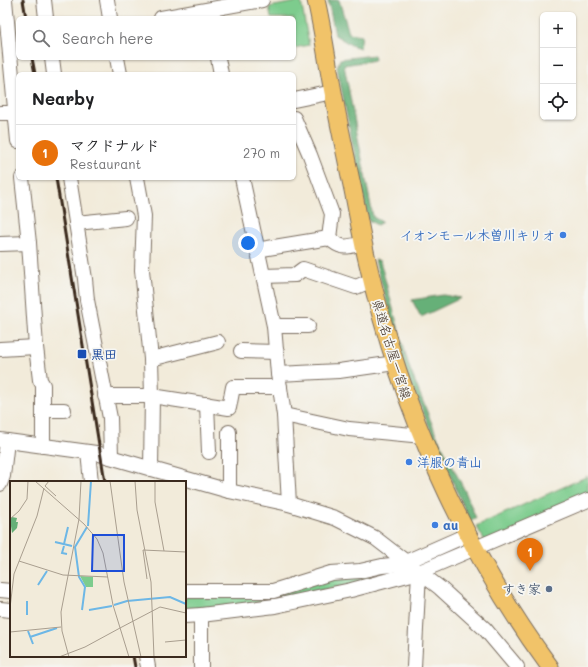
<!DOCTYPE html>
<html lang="en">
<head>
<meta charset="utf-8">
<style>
	:root { --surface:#fff; --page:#f6f6f6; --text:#202124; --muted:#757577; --line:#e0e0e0; --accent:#0b8043 }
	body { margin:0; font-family:Mali,"Klee One",sans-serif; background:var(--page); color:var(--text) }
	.controls { position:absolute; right:12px; top:12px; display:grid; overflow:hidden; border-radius:6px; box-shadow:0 1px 3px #0004 }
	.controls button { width:36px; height:36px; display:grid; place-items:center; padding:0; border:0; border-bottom:1px solid var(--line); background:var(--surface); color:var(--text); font:20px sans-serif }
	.you { position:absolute; left:248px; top:243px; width:14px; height:14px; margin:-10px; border:3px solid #fff; border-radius:50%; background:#1a73e8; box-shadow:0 0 0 6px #1a73e833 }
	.badge { display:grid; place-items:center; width:26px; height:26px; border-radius:50%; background:var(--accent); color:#fff; font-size:13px; font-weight:700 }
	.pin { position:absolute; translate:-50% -33px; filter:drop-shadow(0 1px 2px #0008) }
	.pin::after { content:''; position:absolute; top:21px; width:14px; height:12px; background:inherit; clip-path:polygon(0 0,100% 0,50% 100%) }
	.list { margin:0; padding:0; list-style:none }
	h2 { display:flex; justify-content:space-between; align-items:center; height:52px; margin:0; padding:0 16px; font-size:17px }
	h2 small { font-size:13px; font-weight:400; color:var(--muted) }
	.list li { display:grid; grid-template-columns:26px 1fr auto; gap:12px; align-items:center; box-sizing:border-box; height:56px; padding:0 16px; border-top:1px solid var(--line) }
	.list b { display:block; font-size:15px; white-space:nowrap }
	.list p { margin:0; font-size:13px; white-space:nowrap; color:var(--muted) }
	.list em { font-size:13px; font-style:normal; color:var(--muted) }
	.icon { flex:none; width:22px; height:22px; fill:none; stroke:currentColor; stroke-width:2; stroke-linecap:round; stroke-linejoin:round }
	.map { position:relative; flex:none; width:588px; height:667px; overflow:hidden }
	.search { position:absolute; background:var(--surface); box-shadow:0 1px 3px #0004; left:16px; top:16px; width:280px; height:44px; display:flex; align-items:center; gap:10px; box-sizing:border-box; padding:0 14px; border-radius:6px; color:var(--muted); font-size:15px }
	.panel { position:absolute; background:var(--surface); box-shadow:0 1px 3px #0004; left:16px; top:72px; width:280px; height:108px; border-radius:6px }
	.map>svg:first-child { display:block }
	.green { fill:#7dcc8d; stroke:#5c7b56 }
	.forest { fill:#66b078; stroke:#506d4b }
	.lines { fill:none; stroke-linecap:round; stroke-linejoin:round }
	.minor-casing { stroke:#7b6e60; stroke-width:16 }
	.major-casing { stroke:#7b6e60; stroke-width:19 }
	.minor { stroke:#fff; stroke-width:14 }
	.major { stroke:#f1c369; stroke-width:17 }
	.rail { stroke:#3b2a1e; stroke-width:3 }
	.shop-dot { fill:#3f7fe0; stroke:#f6f6f2; stroke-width:1.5 }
	.transit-dot { fill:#1a4fb4; stroke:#f6f6f2; stroke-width:1.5 }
	.service-dot { fill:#5c6f8a; stroke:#f6f6f2; stroke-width:1.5 }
	.labels { text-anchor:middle; stroke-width:3.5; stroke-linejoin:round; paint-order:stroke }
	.shop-label { font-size:13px; font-weight:bold; fill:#366cbe; stroke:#f6f6f2; text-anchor:start }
	.street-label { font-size:13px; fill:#3b2a1e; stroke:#f6f6f2 }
	.transit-label { font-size:13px; font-weight:bold; fill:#164399; stroke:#f6f6f2; text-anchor:start }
	.service-label { font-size:13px; font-weight:bold; fill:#4e5e75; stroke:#f6f6f2; text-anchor:end }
	.inset-river { fill:none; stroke:#6db7e6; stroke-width:2 }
	.inset-road { fill:none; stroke:#a99e8f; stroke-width:1 }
	.view { fill:#1d4ed8; fill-opacity:0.15; stroke:#1d4ed8; stroke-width:2 }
	.inset-edge { fill:none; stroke:#3b2a1e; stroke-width:2 }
</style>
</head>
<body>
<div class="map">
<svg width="588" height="667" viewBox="0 0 588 667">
	<rect width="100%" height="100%" fill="#f6f6f2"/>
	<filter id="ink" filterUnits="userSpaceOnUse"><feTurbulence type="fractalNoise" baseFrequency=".025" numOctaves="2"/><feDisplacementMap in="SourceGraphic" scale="8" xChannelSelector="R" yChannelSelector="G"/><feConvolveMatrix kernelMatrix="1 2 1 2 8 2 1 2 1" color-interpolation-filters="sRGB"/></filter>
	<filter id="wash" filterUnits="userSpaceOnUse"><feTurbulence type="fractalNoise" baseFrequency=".012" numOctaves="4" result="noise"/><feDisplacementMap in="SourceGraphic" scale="16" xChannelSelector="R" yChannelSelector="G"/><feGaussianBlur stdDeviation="0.9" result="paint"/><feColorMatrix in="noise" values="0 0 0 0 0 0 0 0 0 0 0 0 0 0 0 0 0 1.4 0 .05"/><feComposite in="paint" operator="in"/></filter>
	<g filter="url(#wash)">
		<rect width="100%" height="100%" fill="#f2ebda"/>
		<g class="green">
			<polygon points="301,1 309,45 294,48 294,18 271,18 269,7"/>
			<polygon points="588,476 588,497 487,544 476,526"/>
			<polygon points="419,572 185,616 185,592 273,591 331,573"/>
		</g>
		<g class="forest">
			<polygon points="328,0 339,0 349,33 362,35 360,48 351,45 335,35"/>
			<polygon points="374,55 375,60 344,65 373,217 382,222 377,225 368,220 337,67 340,59"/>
			<polygon points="375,260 380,261 409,367 436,434 465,491 476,518 470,522 406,373"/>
			<polygon points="443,295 461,298 421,317 412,300"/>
		</g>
	</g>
	<g filter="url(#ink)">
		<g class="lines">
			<defs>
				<g id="minor">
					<polyline points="5,0 18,141"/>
					<polyline points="44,0 46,18"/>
					<polyline points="107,0 110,18"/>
					<polyline points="161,18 262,0"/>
					<polyline points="52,58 54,74"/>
					<polyline points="117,58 120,74"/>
					<polyline points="218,58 221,74"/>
					<polyline points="294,100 333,92"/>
					<polyline points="0,113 15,113"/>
					<polyline points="294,118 310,155 332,214 329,238"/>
					<polyline points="22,178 29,243 36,347 40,380 43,385 43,446"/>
					<polyline points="69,178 85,279 87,300 110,418 111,457"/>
					<polyline points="137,178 144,216 142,270 151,359 152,396 229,408 233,387 280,387"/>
					<polyline points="242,178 274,326 278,374 284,415 289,504"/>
					<polyline points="76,223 126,218"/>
					<polyline points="0,244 29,243"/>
					<path d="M256,250L329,238C342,250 347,247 363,243"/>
					<polyline points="263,276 295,275 303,269 356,287 372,280"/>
					<polyline points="274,326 308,326"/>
					<polyline points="0,349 36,347"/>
					<polyline points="241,351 277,352"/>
					<polyline points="151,359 218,342"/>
					<polyline points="278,374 339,371 395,363"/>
					<polyline points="105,396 152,396 151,469"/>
					<polyline points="207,404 209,452"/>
					<polyline points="43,410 64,410"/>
					<polyline points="284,415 349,429 423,436"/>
					<polyline points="229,432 229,491"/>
					<polyline points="0,440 96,453 229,491 289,504 335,518 375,538 440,588 485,629 517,667"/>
					<polyline points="88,452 91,482"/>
					<polyline points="0,484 3,476 7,441"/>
					<polyline points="0,590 11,591"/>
					<polyline points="185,591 273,591 331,573 360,571 382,566 401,564 469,534"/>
					<polyline points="0,609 11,610"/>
					<polyline points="201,615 201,667"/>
					<polyline points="185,616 201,615 275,606 351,590 419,572 588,500"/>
					<polyline points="146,656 148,667"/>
					<polyline points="414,667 419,572"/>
				</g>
				<path id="major" d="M316,0C323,30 327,61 333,92C339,125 346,157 353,190C358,215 362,240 368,264C400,406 464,550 550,667"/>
			</defs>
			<use href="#minor" class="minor-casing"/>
			<use href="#major" class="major-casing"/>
			<use href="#minor" class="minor"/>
			<use href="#major" class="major"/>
			<g class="rail">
				<polyline points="23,0 26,18"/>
				<polyline points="32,58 35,74"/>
				<polyline points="56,178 105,482"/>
				<polyline points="133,656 135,667"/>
			</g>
		</g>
	</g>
	<g class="shop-dot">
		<circle cx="563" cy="235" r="4"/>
		<circle cx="409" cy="462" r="4"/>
		<circle cx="435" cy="525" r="4"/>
	</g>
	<rect class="transit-dot" x="77" y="349" width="10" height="10" rx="2"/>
	<circle class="service-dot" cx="549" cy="589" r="4"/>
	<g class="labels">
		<g class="shop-label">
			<text x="555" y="240" text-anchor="end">イオンモール木曽川キリオ</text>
			<text x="417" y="467">洋服の青山</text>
			<text x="443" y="530">au</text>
		</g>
		<g class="street-label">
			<text transform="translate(392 349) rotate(73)" y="5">県道名古屋一宮線</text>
		</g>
		<g class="transit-label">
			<text x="91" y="359">黒田</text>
		</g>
		<g class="service-label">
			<text x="541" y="594">すき家</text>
		</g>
	</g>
	<g transform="translate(10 481)">
		<rect width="176" height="176" fill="#f2ebda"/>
		<path d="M70,95L83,96V106H76Z" fill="#7dcc8d"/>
		<path d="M2,36L7,37L6,41H8L7,47L2,52L0,38Z" fill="#66b078"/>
		<path class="inset-river" d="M78,45L81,0M45,61L62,65M54,63L58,46M54,65L52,72L57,73M28,104L37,90M104,124L117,120L160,116L176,123M72,129L75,106L69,96L65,66L77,46M79,129L102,125M17,134V120M18,150L23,163M20,156L47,147"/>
		<path class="inset-road" d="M25,0L74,43L87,58L93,72L103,124L119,176M39,0L35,5L46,15M100,0L114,101L131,176M125,0L127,29L141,101L144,176M145,0V21L154,70M0,38L9,30L17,18L18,0M69,38L71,0M0,53V74M9,80L53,94L98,96M137,98L133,69L176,71M0,127L4,93L27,35L34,7M110,147L150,126L176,132M0,151L51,146M155,161L176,159M49,176L75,166L110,147M59,176L52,150L51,131L69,38"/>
		<path class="view" d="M83,54H114V90H82Z"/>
		<rect width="176" height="176" class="inset-edge"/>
	</g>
</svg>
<div class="controls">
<button>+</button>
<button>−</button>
<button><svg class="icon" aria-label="locate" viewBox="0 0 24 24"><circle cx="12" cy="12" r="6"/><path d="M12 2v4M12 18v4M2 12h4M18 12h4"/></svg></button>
</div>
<div class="you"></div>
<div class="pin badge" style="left:530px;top:571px;background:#e8710a">1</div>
<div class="search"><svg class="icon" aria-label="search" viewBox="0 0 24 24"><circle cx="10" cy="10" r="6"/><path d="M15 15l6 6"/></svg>Search here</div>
<section class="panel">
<h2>Nearby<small></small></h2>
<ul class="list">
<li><span class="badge" style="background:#e8710a">1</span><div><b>マクドナルド</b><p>Restaurant</p></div><em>270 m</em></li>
</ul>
</section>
</div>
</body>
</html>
